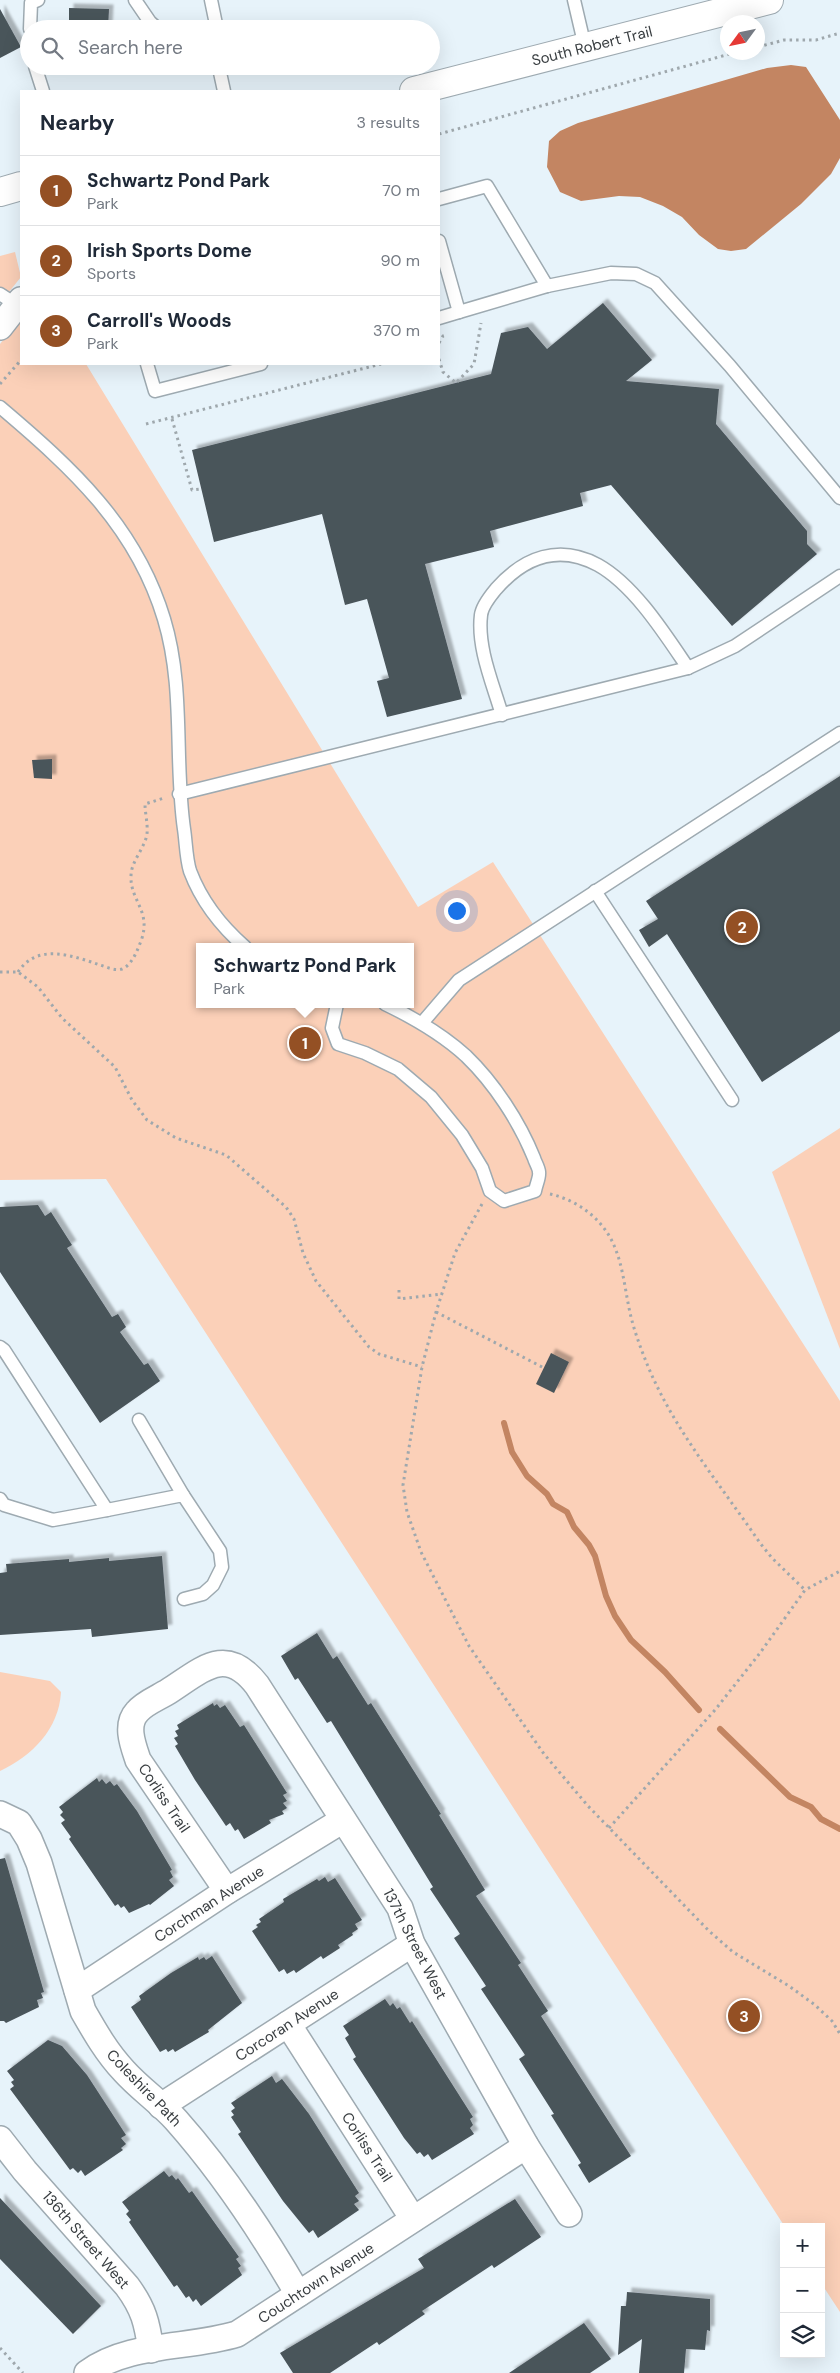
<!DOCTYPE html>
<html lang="en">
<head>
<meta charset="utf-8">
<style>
	:root { --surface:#fff; --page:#f2f2f3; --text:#1f2937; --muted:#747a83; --line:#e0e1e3; --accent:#945024 }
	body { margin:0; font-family:"DM Sans",sans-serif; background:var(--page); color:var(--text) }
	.controls { position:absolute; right:15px; bottom:15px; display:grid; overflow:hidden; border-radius:0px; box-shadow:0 5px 20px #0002 }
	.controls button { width:45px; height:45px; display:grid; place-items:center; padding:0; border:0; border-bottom:1px solid var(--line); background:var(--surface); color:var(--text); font:25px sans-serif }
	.compass { position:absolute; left:720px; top:15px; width:45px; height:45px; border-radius:50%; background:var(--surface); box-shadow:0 5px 20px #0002; rotate:237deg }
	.you { position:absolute; left:456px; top:910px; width:18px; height:18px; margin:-12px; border:4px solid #fff; border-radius:50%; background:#1a73e8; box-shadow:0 0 0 8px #1a73e833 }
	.badge { display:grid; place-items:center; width:32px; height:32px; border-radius:50%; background:var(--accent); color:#fff; font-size:16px; font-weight:700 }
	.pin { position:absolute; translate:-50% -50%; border:2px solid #fff; box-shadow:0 1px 5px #0006 }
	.popup { position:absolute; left:196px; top:943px; width:218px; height:65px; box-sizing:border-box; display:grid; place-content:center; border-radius:0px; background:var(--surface); filter:drop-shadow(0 1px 4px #0005); font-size:16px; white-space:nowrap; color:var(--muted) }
	.popup b { font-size:19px; color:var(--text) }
	.popup::after { content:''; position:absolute; left:50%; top:100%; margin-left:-10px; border:10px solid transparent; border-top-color:var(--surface) }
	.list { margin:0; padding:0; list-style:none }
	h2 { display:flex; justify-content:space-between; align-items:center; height:65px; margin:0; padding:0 20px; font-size:21px }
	h2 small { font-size:16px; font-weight:400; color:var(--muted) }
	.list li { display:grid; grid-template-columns:32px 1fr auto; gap:15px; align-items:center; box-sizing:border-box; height:70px; padding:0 20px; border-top:1px solid var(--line) }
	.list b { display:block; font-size:19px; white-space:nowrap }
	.list p { margin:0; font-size:16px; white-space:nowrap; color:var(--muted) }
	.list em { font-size:16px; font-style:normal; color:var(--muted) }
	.icon { flex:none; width:28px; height:28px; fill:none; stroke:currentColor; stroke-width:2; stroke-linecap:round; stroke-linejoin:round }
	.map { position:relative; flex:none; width:840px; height:2373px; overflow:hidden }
	.search { position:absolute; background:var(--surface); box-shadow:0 5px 20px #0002; left:20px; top:20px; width:420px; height:55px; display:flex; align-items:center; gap:12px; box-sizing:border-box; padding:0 18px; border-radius:28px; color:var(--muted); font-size:19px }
	.panel { position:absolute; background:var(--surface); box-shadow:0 5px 20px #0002; left:20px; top:90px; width:420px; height:275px; border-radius:0px }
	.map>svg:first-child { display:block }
	.green { fill:#fbd0b8; fill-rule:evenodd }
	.water { fill:#c38562 }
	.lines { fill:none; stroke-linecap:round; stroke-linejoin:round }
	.stream { stroke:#c38562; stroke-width:6 }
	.building { fill:#4a545a; filter:url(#shadow) }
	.service-casing { stroke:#9eaab1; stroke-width:15 }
	.minor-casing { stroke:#9eaab1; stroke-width:28 }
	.primary-casing { stroke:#9eaab1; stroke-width:30 }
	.path { stroke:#9fa8ad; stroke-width:3; stroke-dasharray:2.5 4; stroke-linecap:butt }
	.service { stroke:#fff; stroke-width:12 }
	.minor { stroke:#fff; stroke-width:25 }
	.primary { stroke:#fff; stroke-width:28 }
	.labels { text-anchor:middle; stroke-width:5; stroke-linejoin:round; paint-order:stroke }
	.street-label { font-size:15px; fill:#383d40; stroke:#fefefe }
</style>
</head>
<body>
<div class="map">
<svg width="840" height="2373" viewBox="0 0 840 2373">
	<defs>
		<filter id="shadow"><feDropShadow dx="4.5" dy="-4.5" stdDeviation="1" flood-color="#0004"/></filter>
	</defs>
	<rect width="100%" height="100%" fill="#e7f3fa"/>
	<g class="green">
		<polygon points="15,252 21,277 0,303 0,256"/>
		<path d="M21,317V364H86L418,907L493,862L840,1401V2312L821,2283V2227H785L106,1179L0,1180V344ZM200,947H410V1004H200Z"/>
		<polygon points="840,1128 840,1349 772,1172"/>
		<path d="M0,1672L50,1681L61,1692C59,1729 32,1756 0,1771Z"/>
	</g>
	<polygon class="water" points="791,65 806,67 840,120 840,158 831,174 801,204 746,249 731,251 718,249 699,235 682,217 663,206 640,197 619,196 581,201 560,192 547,167 549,141 560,131 578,123 767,68"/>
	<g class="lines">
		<g class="stream">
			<polyline points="504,1423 512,1452 527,1476 547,1494 553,1504 567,1512 574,1527 589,1545 595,1556 606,1596 615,1616 631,1640 665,1672 699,1710"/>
			<polyline points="720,1729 790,1797 811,1807 821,1819 840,1829"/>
		</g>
	</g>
	<g class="building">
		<polygon points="69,8 109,9 108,29 69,29"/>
		<polygon points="0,9 21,47 0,58"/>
		<polygon points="603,303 652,360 626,381 719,389 716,424 807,531 807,544 817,554 732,626 611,485 580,493 583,506 490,531 494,547 425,564 462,699 387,717 377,681 389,678 367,599 345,605 322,514 214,542 192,450 491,374 501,333 528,327 547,349"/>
		<polygon points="52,759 52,779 34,778 32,760"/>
		<polygon points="840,776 840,1031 762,1082 667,934 649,947 639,930 658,919 646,901"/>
		<polygon points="38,1205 45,1216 51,1212 72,1245 67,1248 112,1317 118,1314 126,1327 120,1332 144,1365 148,1363 160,1381 100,1423 0,1272 0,1207"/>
		<polygon points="551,1353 569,1362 554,1393 536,1384"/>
		<polygon points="162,1556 168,1629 92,1637 91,1629 0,1635 0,1573 7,1572 6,1564 69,1559 69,1562 109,1558 109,1561"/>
		<polygon points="317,1633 333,1659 337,1656 368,1705 371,1703 441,1814 439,1815 485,1890 476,1896 521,1963 518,1965 548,2011 541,2016 631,2156 589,2183 578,2165 581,2163 551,2115 554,2114 519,2059 525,2055 481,1989 486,1986 454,1938 460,1934 430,1889 433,1887 331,1721 327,1723 298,1678 295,1680 281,1656"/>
		<polygon points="213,1703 214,1706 217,1704 220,1708 225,1705 240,1727 244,1725 287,1793 283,1795 287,1801 283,1803 287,1808 282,1811 284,1814 269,1820 271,1823 244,1839 238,1829 235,1831 230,1823 226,1826 195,1780 175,1746 178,1744 174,1738 178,1736 175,1731 179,1729 177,1725"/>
		<polygon points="97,1778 99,1782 102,1779 106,1784 110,1781 114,1786 117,1784 137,1811 172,1870 170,1871 173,1877 169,1880 174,1886 150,1905 149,1904 129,1913 124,1906 121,1908 118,1904 115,1906 69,1839 71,1837 61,1823 65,1820 60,1815 63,1812 59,1807"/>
		<polygon points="5,1858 44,1992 41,1993 43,1998 37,2000 39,2007 6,2023 4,2021 0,2021 0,1859"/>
		<polygon points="325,1877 328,1882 335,1878 362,1920 355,1924 358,1929 352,1933 353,1935 338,1945 340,1948 323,1959 321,1956 296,1973 294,1970 287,1974 284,1969 279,1972 252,1931 258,1927 256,1925 261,1922 259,1919 284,1902 283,1899 317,1879 319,1881"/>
		<polygon points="212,1956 242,2003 208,2030 209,2032 175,2052 173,2049 168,2052 166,2049 160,2052 131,2007 141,2000 139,1996 171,1973 198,1957 199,1960 204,1957 206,1960"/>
		<polygon points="385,1999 390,2006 393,2003 397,2009 400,2007 410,2023 412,2021 473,2117 470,2119 473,2125 470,2128 474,2134 432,2160 428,2154 424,2157 420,2152 417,2154 404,2138 353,2059 356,2057 345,2038 349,2035 343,2026"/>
		<polygon points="48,2040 62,2046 87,2075 126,2135 121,2138 126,2144 121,2148 123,2150 85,2176 81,2170 78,2173 73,2168 70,2170 10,2089 14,2086 11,2082 14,2080 7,2071"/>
		<polygon points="272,2076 276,2083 282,2079 309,2114 359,2193 355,2196 359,2201 354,2204 359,2210 318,2238 313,2230 309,2233 283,2201 238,2134 241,2132 231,2117 234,2115 231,2111 235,2108 231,2103"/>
		<polygon points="164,2171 169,2177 172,2175 176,2180 178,2178 189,2193 192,2191 239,2257 236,2259 241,2266 238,2268 242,2275 201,2306 196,2299 193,2302 189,2296 186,2298 177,2285 174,2287 129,2222 131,2220 126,2214 129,2211 122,2202"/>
		<polygon points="0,2198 101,2306 73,2334 0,2259"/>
		<polygon points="515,2199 541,2237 494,2268 492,2265 422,2311 425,2314 379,2345 377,2342 330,2373 293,2373 280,2353 424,2268 418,2259"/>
		<polygon points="627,2292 710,2299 710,2331 707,2330 705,2350 686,2349 684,2373 639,2373 642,2339 618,2355 621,2306 626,2306"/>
		<polygon points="584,2323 611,2359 590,2373 509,2373"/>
	</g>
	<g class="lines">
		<defs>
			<g id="service">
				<polyline points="135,0 150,22 158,29"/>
				<polyline points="211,0 217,29"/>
				<polyline points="574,0 585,47"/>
				<polyline points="30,29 31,3 38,0"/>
				<polyline points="35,66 43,91"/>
				<polyline points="215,66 219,68 224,91"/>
				<polyline points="439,199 487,186 547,286"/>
				<polyline points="439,241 459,312 439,318"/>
				<polyline points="0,294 17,305"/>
				<polyline points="459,312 547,286 611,273 636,274 655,283 730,366 840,498"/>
				<polyline points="147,364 155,391 261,364"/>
				<path d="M0,407C72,468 136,526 164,619C185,688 174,760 184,829C186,842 186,858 190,871C201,900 222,927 245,947"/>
				<path d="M502,715C493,684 477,648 481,615C482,606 491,595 496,589C524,557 559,544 598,565C634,585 665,634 688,668"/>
				<polyline points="179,794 688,668 735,646 840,576"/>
				<polyline points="595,891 732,1100"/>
				<path d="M337,1004L332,1028L338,1044L365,1053L398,1069L431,1097L462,1135L482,1168L490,1191L504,1201L535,1191C536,1185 540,1177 539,1172C539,1168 535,1162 534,1158C519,1121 494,1083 466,1056C442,1034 414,1018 385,1004"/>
				<polyline points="422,1023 459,980 840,733"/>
				<polyline points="0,1347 4,1350 107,1510 53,1520 4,1505 0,1499"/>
				<polyline points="139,1420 183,1495"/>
				<polyline points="107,1510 183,1495 220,1551 222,1567 213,1585 203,1594 184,1599"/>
			</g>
			<g id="minor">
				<polyline points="0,327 21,300"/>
				<path d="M0,1814L19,1823L29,1839L39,1863L83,2011C95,2032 107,2053 124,2071C140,2089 160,2102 176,2120C224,2174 262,2232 298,2294"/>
				<path d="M227,1891L138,1760C133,1745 125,1725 137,1712C144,1703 160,1697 169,1691C203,1669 226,1645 257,1685L400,1908L412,1944L526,2146L569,2214"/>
				<polyline points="77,1990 227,1891 343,1820"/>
				<polyline points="288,2024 413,2219"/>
				<polyline points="161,2106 412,1944"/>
				<path d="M0,2139L25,2171L127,2286C144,2309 147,2323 151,2350"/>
				<path d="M87,2373C129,2342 188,2349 237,2334L526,2146"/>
			</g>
			<g id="primary">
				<polyline points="414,91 769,0"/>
				<polyline points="0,192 21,186"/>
			</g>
		</defs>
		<use href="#service" class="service-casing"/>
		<use href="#minor" class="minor-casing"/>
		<use href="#primary" class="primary-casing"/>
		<g class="path">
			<polyline points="758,47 784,40 816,40 840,33"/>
			<polyline points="439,134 737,52"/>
			<polyline points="439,343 443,336 446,335"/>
			<polyline points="439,359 443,372 456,383 474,364 481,323"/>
			<polyline points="0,384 21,360"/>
			<polyline points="172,419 192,490 201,489"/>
			<polyline points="146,424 381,364"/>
			<polyline points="0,972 18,972 38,987 62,1018 115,1067 132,1100 147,1120 176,1138 226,1155 286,1207 294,1219 303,1253 316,1281 369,1347 379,1354 422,1367"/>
			<path d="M18,972C37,943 71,955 100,965C107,967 114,971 122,969C132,965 137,951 141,941C152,911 130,901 131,876C131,861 145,848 147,834C148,824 145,813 145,804L164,798"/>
			<path d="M550,1194C572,1199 593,1212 606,1231C623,1255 624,1288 631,1317C635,1333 641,1349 647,1364C674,1430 720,1484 760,1543L772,1558L805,1590"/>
			<polyline points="482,1204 455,1253 436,1312 422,1367 403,1485 407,1512 421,1552 469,1646 544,1754 588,1806 709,1931 733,1952 789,1986 815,2005 832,2021 840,2034"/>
			<polyline points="399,1290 399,1299 442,1294"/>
			<polyline points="436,1312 544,1368"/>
			<polyline points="609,1828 715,1710 760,1653 805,1590 840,1571"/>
			<polyline points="0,2348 23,2373"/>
		</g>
		<use href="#service" class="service"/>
		<use href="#minor" class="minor"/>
		<use href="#primary" class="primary"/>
	</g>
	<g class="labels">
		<g class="street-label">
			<text transform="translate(592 46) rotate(-14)" y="5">South Robert Trail</text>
			<text transform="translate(164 1798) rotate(56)" y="5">Corliss Trail</text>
			<text transform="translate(209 1904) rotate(-33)" y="5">Corchman Avenue</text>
			<text transform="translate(415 1944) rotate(63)" y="5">137th Street West</text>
			<text transform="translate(287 2025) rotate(-33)" y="5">Corcoran Avenue</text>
			<text transform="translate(144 2088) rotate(46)" y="5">Coleshire Path</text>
			<text transform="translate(367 2147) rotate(57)" y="5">Corliss Trail</text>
			<text transform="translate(86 2240) rotate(49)" y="5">136th Street West</text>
			<text transform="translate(316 2283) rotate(-33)" y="5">Couchtown Avenue</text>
		</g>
	</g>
</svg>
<div class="controls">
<button>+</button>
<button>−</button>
<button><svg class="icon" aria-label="layers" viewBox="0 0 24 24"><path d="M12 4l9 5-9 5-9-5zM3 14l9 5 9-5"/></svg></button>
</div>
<svg class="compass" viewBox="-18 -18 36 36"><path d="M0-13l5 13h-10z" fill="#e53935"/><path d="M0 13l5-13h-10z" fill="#747a83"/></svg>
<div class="you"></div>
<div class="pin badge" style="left:305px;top:1043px">1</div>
<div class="popup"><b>Schwartz Pond Park</b>Park</div>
<div class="pin badge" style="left:742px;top:927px">2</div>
<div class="pin badge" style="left:744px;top:2016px">3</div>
<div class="search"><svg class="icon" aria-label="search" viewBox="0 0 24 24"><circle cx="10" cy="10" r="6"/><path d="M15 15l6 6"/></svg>Search here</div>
<section class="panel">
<h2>Nearby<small>3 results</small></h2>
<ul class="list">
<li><span class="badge">1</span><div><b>Schwartz Pond Park</b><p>Park</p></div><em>70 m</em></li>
<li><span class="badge">2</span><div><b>Irish Sports Dome</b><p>Sports</p></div><em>90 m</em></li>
<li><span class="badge">3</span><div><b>Carroll's Woods</b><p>Park</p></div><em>370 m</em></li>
</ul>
</section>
</div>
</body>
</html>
